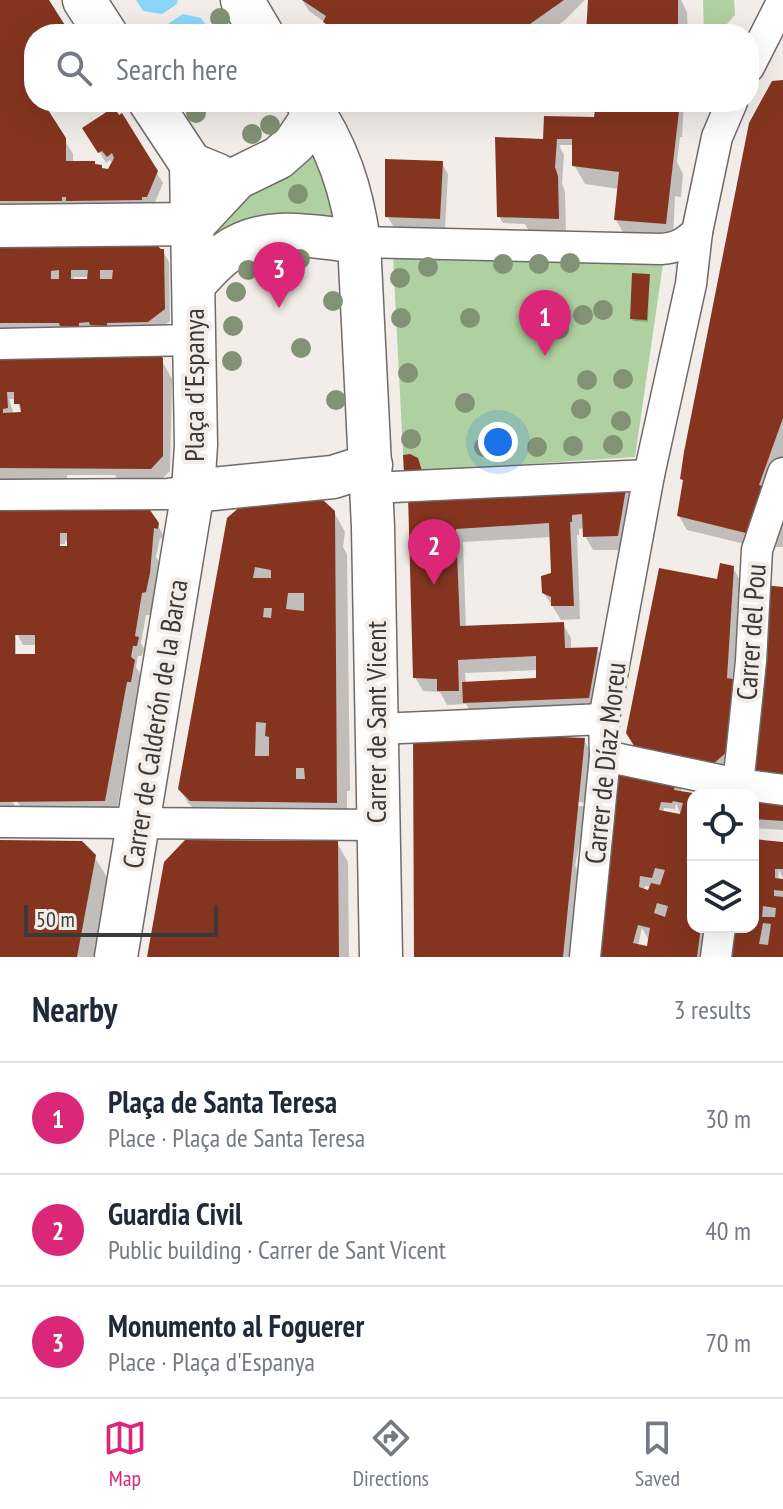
<!DOCTYPE html>
<html lang="en">
<head>
<meta charset="utf-8">
<style>
	:root { --surface:#fff; --page:#f6f6f7; --text:#1f2937; --muted:#747a83; --line:#e0e1e3; --accent:#db2777 }
	body { margin:0; font-family:"PT Sans Narrow",sans-serif; background:var(--page); color:var(--text) }
	.controls { position:absolute; right:24px; bottom:24px; display:grid; overflow:hidden; border-radius:16px; box-shadow:0 8px 32px #0002 }
	.controls button { width:72px; height:72px; display:grid; place-items:center; padding:0; border:0; border-bottom:2px solid var(--line); background:var(--surface); color:var(--text); font:40px sans-serif }
	.scale { position:absolute; left:24px; bottom:20px; width:194px; box-sizing:border-box; padding-left:8px; border:4px solid #3c3a39; border-top:0; font-size:22px; line-height:28px; white-space:nowrap; color:#3c3a39; -webkit-text-stroke:6px #f2ede9; paint-order:stroke }
	.you { position:absolute; left:498px; top:442px; width:28px; height:28px; margin:-20px; border:6px solid #fff; border-radius:50%; background:#1a73e8; box-shadow:0 0 0 12px #1a73e833 }
	.badge { display:grid; place-items:center; width:52px; height:52px; border-radius:50%; background:var(--accent); color:#fff; font-size:26px; font-weight:700 }
	.pin { position:absolute; translate:-50% -66px; filter:drop-shadow(0 2px 4px #0008) }
	.pin::after { content:''; position:absolute; top:42px; width:28px; height:24px; background:inherit; clip-path:polygon(0 0,100% 0,50% 100%) }
	.list { margin:0; padding:0; list-style:none }
	h2 { display:flex; justify-content:space-between; align-items:center; height:104px; margin:0; padding:0 32px; font-size:34px }
	h2 small { font-size:26px; font-weight:400; color:var(--muted) }
	.list li { display:grid; grid-template-columns:52px 1fr auto; gap:24px; align-items:center; box-sizing:border-box; height:112px; padding:0 32px; border-top:2px solid var(--line) }
	.list b { display:block; font-size:30px; white-space:nowrap }
	.list p { margin:0; font-size:26px; white-space:nowrap; color:var(--muted) }
	.list em { font-size:26px; font-style:normal; color:var(--muted) }
	.icon { flex:none; width:44px; height:44px; fill:none; stroke:currentColor; stroke-width:2; stroke-linecap:round; stroke-linejoin:round }
	.map { position:relative; flex:none; width:783px; height:957px; overflow:hidden }
	.search { position:absolute; background:var(--surface); box-shadow:0 8px 32px #0002; left:24px; right:24px; top:24px; height:88px; display:flex; align-items:center; gap:20px; box-sizing:border-box; padding:0 28px; border-radius:32px; color:var(--muted); font-size:30px }
	.sheet { height:440px; background:var(--surface) }
	nav { display:flex; justify-content:space-around; align-items:center; box-sizing:border-box; height:112px; border-top:2px solid var(--line); background:var(--surface); font-size:22px; color:var(--muted) }
	nav a { display:grid; justify-items:center; gap:4px }
	nav .on { color:var(--accent) }
	.map>svg:first-child { display:block }
	.green { fill:#afd1a1 }
	.water { fill:#8bd6fd }
	.shadow { fill:#0003; fill-rule:evenodd }
	.building { fill:#85351f; fill-rule:evenodd }
	.lines { fill:none; stroke-linecap:round; stroke-linejoin:round }
	.street-casing { stroke:#706b68; stroke-width:33 }
	.secondary-casing { stroke:#706b68; stroke-width:45 }
	.street { stroke:#fff; stroke-width:30 }
	.secondary { stroke:#fff; stroke-width:42 }
	.tree { fill:#829274 }
	.labels { text-anchor:middle; stroke-width:8; stroke-linejoin:round; paint-order:stroke }
	.street-label { font-size:28px; fill:#3c3a39; stroke:#f2ede9 }
</style>
</head>
<body>
<div class="map">
<svg width="783" height="957" viewBox="0 0 783 957">
	<rect width="100%" height="100%" fill="#f2ede9"/>
	<g class="green">
		<polygon points="703,0 734,0 735,15 726,25 730,34 704,34"/>
		<polygon points="306,146 320,163 338,226 215,248 214,219"/>
		<polygon points="393,257 663,264 635,457 404,472"/>
	</g>
	<g class="water">
		<polygon points="136,0 178,0 177,4 162,14 143,11"/>
		<polygon points="183,14 201,18 212,34 166,34 168,24"/>
	</g>
	<g class="shadow">
		<polygon points="0,0 46,0 68,34 34,34 34,86 31,87 34,92 34,102 40,102 64,139 73,154 73,163 110,171 113,164 110,160 106,163 85,128 121,116 163,183 153,207 0,215"/>
		<polygon points="302,0 585,0 564,21 544,34 332,34 326,23 309,11"/>
		<polygon points="590,0 681,0 687,12 688,34 588,34"/>
		<polygon points="783,82 783,468 757,547 687,530 679,516 684,481 682,478"/>
		<polygon points="597,102 684,102 682,137 680,137 677,162 683,174 681,197 675,196 673,237 624,234 616,220 619,189 585,184 574,165 574,145 559,145 564,155 562,183 565,192 566,233 529,231 525,224 503,223 499,216 545,141 596,119"/>
		<polygon points="442,163 448,174 445,229 394,227 387,216"/>
		<path d="M0,234L163,251L169,262L170,321L154,332L0,345ZM74,277H89V281H74Z"/>
		<polygon points="649,276 648,322 633,321 632,318"/>
		<path d="M0,349L161,359L172,379L170,471L159,482L122,487L115,475H67V482L0,487ZM9,399H16L22,414L14,415Z"/>
		<path d="M626,485L634,498L625,550H593L585,536L584,528L579,529V535H577L580,619L561,620L544,593L553,574L552,537L463,542L466,628L563,624L571,638V650L597,649L605,663L597,712L473,716L466,704L447,705L440,692L423,691L415,677L410,496ZM538,670V680L466,684L465,673Z"/>
		<polygon points="783,496 783,547 776,547 770,536"/>
		<path d="M0,507L157,524L164,536V539L160,538L156,557L165,572L159,615H146L141,643L144,649L142,656H138L136,667L144,680L141,701L136,702L115,820H28L12,792L8,794L26,824H0ZM65,539L70,548H53V544H65ZM16,632L23,645H37V656H16Z"/>
		<polygon points="334,512 345,532 343,547 347,554 350,791 347,791 347,821 200,815 188,803 180,789 217,588"/>
		<path d="M733,568L744,587L732,681L743,700L738,771L682,786L681,793L693,795V927H709L704,957H596L629,766L719,582ZM676,803L682,817L663,813L664,808L675,809ZM645,886L651,887L650,893L644,890ZM642,928L648,939V949L638,946Z"/>
		<path d="M415,733L584,740L595,759L589,822H584L575,866L580,874L578,891L581,896L579,914L573,913L572,932L577,940L575,957H417ZM526,797L589,803V807L526,801Z"/>
		<polygon points="783,798 783,830 753,828 753,801"/>
		<polygon points="753,841 783,844 783,878 779,870 778,881 783,881 783,957 724,957 753,927"/>
		<polygon points="0,842 94,856 108,879 95,957 0,957"/>
		<polygon points="337,843 348,862 349,957 149,957"/>
	</g>
	<g class="building">
		<polygon points="0,0 49,0 68,30 68,34 34,34 34,82 30,84 34,89 34,102 43,102 66,138 66,161 95,161 95,164 102,165 102,168 108,169 114,158 112,153 107,157 102,151 98,153 82,128 114,107 119,115 122,113 158,171 147,197 142,197 142,200 66,201 66,197 62,197 62,201 0,201"/>
		<polygon points="302,0 564,0 530,24 534,34 341,34 323,22 326,16"/>
		<polygon points="588,0 678,0 678,34 586,34"/>
		<polygon points="783,80 783,418 759,485 762,486 750,534 677,516 683,480 680,479 684,452 749,123 772,81"/>
		<polygon points="596,102 680,102 666,224 614,220 619,172 572,166 572,139 557,139 555,167 558,176 559,219 497,217 495,137 543,139 544,116 594,117"/>
		<polygon points="385,159 443,161 440,219 385,217"/>
		<path d="M0,232L146,236L161,249H164L165,309L148,322L107,323V326L90,325L89,322L79,323V326H60L59,323H0ZM59,270V279H51V271ZM71,270H88L87,279H71ZM100,270H113L112,279H100Z"/>
		<polygon points="632,273 650,274 647,320 630,319"/>
		<path d="M150,346L163,358V456L151,469L0,468V347ZM7,392H14V404H20L21,412L3,413V409L8,408Z"/>
		<polygon points="410,454 418,458 422,471 404,472 403,455"/>
		<polygon points="627,483 618,536 583,537 582,514 572,515 572,522 570,522 574,606 551,606 551,597 542,593 541,576 551,573 549,523 456,529 460,626 564,622 565,648 598,647 589,698 463,703 462,682 536,678 536,656 458,660 459,691 437,691 437,679 413,678 408,494"/>
		<path d="M323,500L335,511L337,803L190,801L178,789L227,518L242,505ZM255,567L271,570V578H253ZM288,593H304V611L286,609ZM264,608H272L271,618L263,617ZM256,722L266,723L265,736L269,737V756H255ZM296,768H304L305,779H296Z"/>
		<path d="M145,503L159,523L158,529L154,528L150,573L146,592L142,593L135,636L139,637L137,646H133L131,657L135,660L131,682H127L105,801L0,802V505ZM60,533H67V546H60ZM15,635H35V654H15Z"/>
		<polygon points="720,563 734,566 727,678 733,679 728,751 713,764 636,749 626,733 659,568 717,579"/>
		<polygon points="764,585 783,587 783,783 746,780"/>
		<polygon points="413,731 585,738 563,957 414,957"/>
		<path d="M615,773H677L674,790L693,793V927H701L697,957H594ZM673,801L683,803L680,814L659,810L661,802L672,803ZM655,868L665,870L660,885L651,883L648,890L639,887L640,876L652,878ZM657,903L668,906L665,917L654,913ZM638,925L650,928L647,946L633,943Z"/>
		<polygon points="783,796 783,821 753,819 753,799"/>
		<path d="M753,839L783,842V869H775V878L783,879V891L774,890V896L783,897V957H722L726,927H753ZM763,906L776,908L775,917H762ZM763,923L771,924L768,945L759,944Z"/>
		<polygon points="0,840 82,841 96,855 77,957 0,957"/>
		<polygon points="185,840 338,841 339,957 147,957 164,862"/>
	</g>
	<g class="lines">
		<defs>
			<g id="street">
				<polyline points="749,67 783,0"/>
				<path d="M359,242L661,249C677,248 685,243 697,232"/>
				<polyline points="0,344 193,340"/>
				<polyline points="372,488 649,475"/>
				<polyline points="0,495 168,494 193,491"/>
				<polyline points="378,729 604,719"/>
				<polyline points="605,756 738,784 783,790"/>
				<polyline points="737,795 751,661 757,550 783,473"/>
				<polyline points="0,822 377,825"/>
				<polyline points="585,957 605,756 604,719 649,475 691,284 697,232 717,137 732,102"/>
				<polyline points="716,957 720,927"/>
			</g>
			<g id="secondary">
				<polyline points="84,0 106,34"/>
				<polyline points="242,0 262,34"/>
				<polyline points="150,102 191,164 218,175"/>
				<path d="M307,102C337,145 352,190 359,242L373,527L381,957"/>
				<polyline points="0,226 194,224 237,178 278,158 295,143 315,113"/>
				<path d="M195,283C205,273 214,261 226,253C266,224 314,237 359,242"/>
				<polyline points="193,491 333,477 371,465"/>
				<polyline points="116,957 193,491 196,445 191,164"/>
			</g>
		</defs>
		<use href="#street" class="street-casing"/>
		<use href="#secondary" class="secondary-casing"/>
		<use href="#street" class="street"/>
		<use href="#secondary" class="secondary"/>
	</g>
	<g class="tree">
		<circle cx="220" cy="18" r="10"/>
		<circle cx="196" cy="113" r="10"/>
		<circle cx="270" cy="125" r="10"/>
		<circle cx="252" cy="134" r="10"/>
		<circle cx="298" cy="194" r="10"/>
		<circle cx="268" cy="258" r="10"/>
		<circle cx="300" cy="259" r="10"/>
		<circle cx="570" cy="263" r="10"/>
		<circle cx="503" cy="264" r="10"/>
		<circle cx="539" cy="264" r="10"/>
		<circle cx="428" cy="267" r="10"/>
		<circle cx="248" cy="270" r="10"/>
		<circle cx="400" cy="278" r="10"/>
		<circle cx="236" cy="292" r="10"/>
		<circle cx="333" cy="301" r="10"/>
		<circle cx="603" cy="310" r="10"/>
		<circle cx="583" cy="315" r="10"/>
		<circle cx="401" cy="318" r="10"/>
		<circle cx="470" cy="318" r="10"/>
		<circle cx="233" cy="326" r="10"/>
		<circle cx="559" cy="329" r="10"/>
		<circle cx="301" cy="348" r="10"/>
		<circle cx="232" cy="361" r="10"/>
		<circle cx="408" cy="373" r="10"/>
		<circle cx="623" cy="379" r="10"/>
		<circle cx="587" cy="380" r="10"/>
		<circle cx="336" cy="400" r="10"/>
		<circle cx="465" cy="403" r="10"/>
		<circle cx="581" cy="409" r="10"/>
		<circle cx="621" cy="421" r="10"/>
		<circle cx="411" cy="439" r="10"/>
		<circle cx="613" cy="445" r="10"/>
		<circle cx="573" cy="446" r="10"/>
		<circle cx="484" cy="447" r="10"/>
		<circle cx="537" cy="447" r="10"/>
	</g>
	<g class="labels">
		<g class="street-label">
			<text transform="translate(194 385) rotate(-90)" y="10">Plaça d'Espanya</text>
			<text transform="translate(751 632) rotate(-86)" y="10">Carrer del Pou</text>
			<text transform="translate(376 722) rotate(-90)" y="10">Carrer de Sant Vicent</text>
			<text transform="translate(155 724) rotate(-81)" y="10">Carrer de Calderón de la Barca</text>
			<text transform="translate(605 763) rotate(-84)" y="10">Carrer de Díaz Moreu</text>
		</g>
	</g>
</svg>
<div class="controls">
<button><svg class="icon" aria-label="locate" viewBox="0 0 24 24"><circle cx="12" cy="12" r="6"/><path d="M12 2v4M12 18v4M2 12h4M18 12h4"/></svg></button>
<button><svg class="icon" aria-label="layers" viewBox="0 0 24 24"><path d="M12 4l9 5-9 5-9-5zM3 14l9 5 9-5"/></svg></button>
</div>
<div class="scale">50 m</div>
<div class="you"></div>
<div class="pin badge" style="left:545px;top:356px">1</div>
<div class="pin badge" style="left:434px;top:585px">2</div>
<div class="pin badge" style="left:279px;top:308px">3</div>
<div class="search"><svg class="icon" aria-label="search" viewBox="0 0 24 24"><circle cx="10" cy="10" r="6"/><path d="M15 15l6 6"/></svg>Search here</div>
</div>
<section class="sheet">
<h2>Nearby<small>3 results</small></h2>
<ul class="list">
<li><span class="badge">1</span><div><b>Plaça de Santa Teresa</b><p>Place · Plaça de Santa Teresa</p></div><em>30 m</em></li>
<li><span class="badge">2</span><div><b>Guardia Civil</b><p>Public building · Carrer de Sant Vicent</p></div><em>40 m</em></li>
<li><span class="badge">3</span><div><b>Monumento al Foguerer</b><p>Place · Plaça d'Espanya</p></div><em>70 m</em></li>
</ul>
</section>
<nav>
<a class="on"><svg class="icon" aria-label="map" viewBox="0 0 24 24"><path d="M3 6l6-2 6 2 6-2v14l-6 2-6-2-6 2zM9 4v14M15 6v14"/></svg>Map</a>
<a><svg class="icon" aria-label="directions" viewBox="0 0 24 24"><path d="M12 3l9 9-9 9-9-9zM9 14v-3h6M13 9l2 2-2 2"/></svg>Directions</a>
<a><svg class="icon" aria-label="saved" viewBox="0 0 24 24"><path d="M7 4h10v16l-5-4-5 4z"/></svg>Saved</a>
</nav>
</body>
</html>
